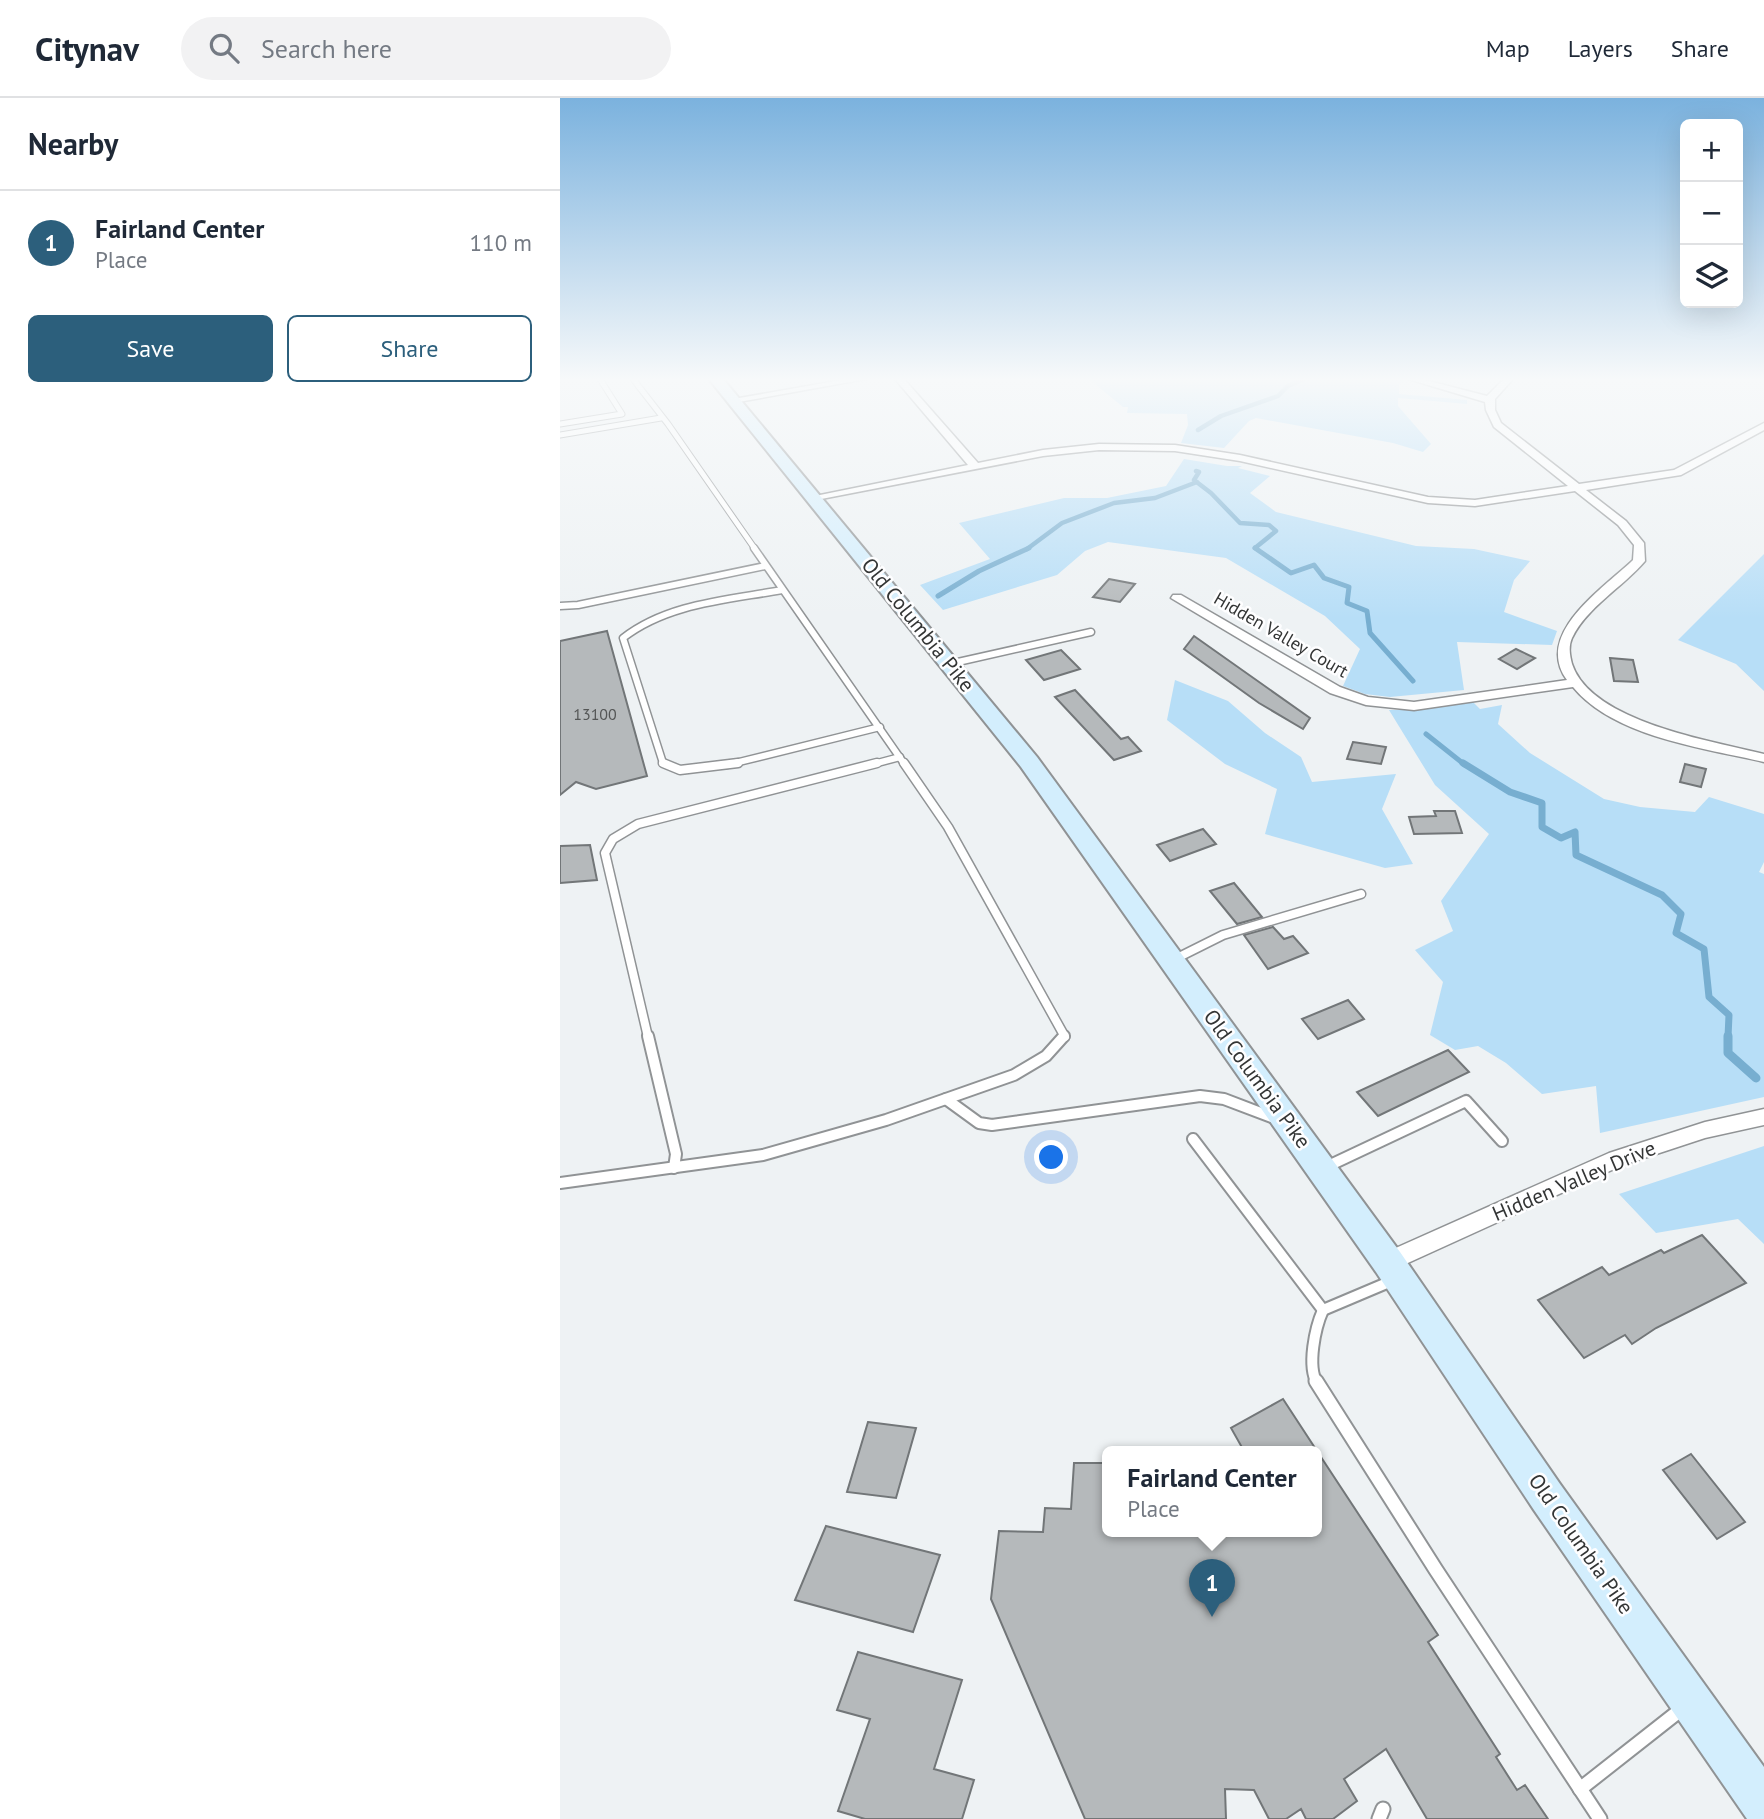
<!DOCTYPE html>
<html lang="en">
<head>
<meta charset="utf-8">
<style>
	:root { --surface:#fff; --page:#f2f2f3; --text:#1f2937; --muted:#747a83; --line:#e0e1e3; --accent:#2c5f7c }
	body { margin:0; font-family:"PT Sans",sans-serif; background:var(--page); color:var(--text) }
	.controls { position:absolute; right:21px; top:21px; display:grid; overflow:hidden; border-radius:10px; box-shadow:0 7px 28px #0002 }
	.controls button { width:63px; height:63px; display:grid; place-items:center; padding:0; border:0; border-bottom:2px solid var(--line); background:var(--surface); color:var(--text); font:35px sans-serif }
	.you { position:absolute; left:492px; top:1060px; width:24px; height:24px; margin:-18px; border:5px solid #fff; border-radius:50%; background:#1a73e8; box-shadow:0 0 0 10px #1a73e833 }
	.badge { display:grid; place-items:center; width:46px; height:46px; border-radius:50%; background:var(--accent); color:#fff; font-size:23px; font-weight:700 }
	.pin { position:absolute; translate:-50% -58px; filter:drop-shadow(0 2px 4px #0008) }
	.pin::after { content:''; position:absolute; top:37px; width:24px; height:21px; background:inherit; clip-path:polygon(0 0,100% 0,50% 100%) }
	.popup { position:absolute; left:542px; top:1348px; width:220px; height:91px; box-sizing:border-box; display:grid; place-content:center; border-radius:10px; background:var(--surface); filter:drop-shadow(0 2px 5px #0005); font-size:23px; white-space:nowrap; color:var(--muted) }
	.popup b { font-size:26px; color:var(--text) }
	.popup::after { content:''; position:absolute; left:50%; top:100%; margin-left:-14px; border:14px solid transparent; border-top-color:var(--surface) }
	.list { margin:0; padding:0; list-style:none }
	h2 { display:flex; justify-content:space-between; align-items:center; height:91px; margin:0; padding:0 28px; font-size:30px }
	h2 small { font-size:23px; font-weight:400; color:var(--muted) }
	.list li { display:grid; grid-template-columns:46px 1fr auto; gap:21px; align-items:center; box-sizing:border-box; height:105px; padding:0 28px; border-top:2px solid var(--line) }
	.list b { display:block; font-size:26px; white-space:nowrap }
	.list p { margin:0; font-size:23px; white-space:nowrap; color:var(--muted) }
	.list em { font-size:23px; font-style:normal; color:var(--muted) }
	.actions { display:flex; gap:14px; padding:21px 28px }
	.actions a { flex:1; padding:16px 0; border:2px solid var(--accent); border-radius:10px; text-align:center; font-size:24px; color:var(--accent) }
	.actions .main { background:var(--accent); color:#fff }
	.icon { flex:none; width:38px; height:38px; fill:none; stroke:currentColor; stroke-width:2; stroke-linecap:round; stroke-linejoin:round }
	.map { position:relative; flex:none; width:1204px; height:1721px; overflow:hidden }
	header { display:flex; align-items:center; gap:42px; box-sizing:border-box; height:98px; padding:0 35px; background:var(--surface); border-bottom:2px solid var(--line) }
	header strong { font-size:33px }
	nav { display:flex; gap:38px; margin-inline-start:auto; font-size:24px }
	.search { width:490px; height:63px; background:var(--page); display:flex; align-items:center; gap:18px; box-sizing:border-box; padding:0 24px; border-radius:38px; color:var(--muted); font-size:26px }
	main { display:flex }
	aside { flex:1; background:var(--surface) }
	.map>svg:first-child { display:block }
	.green { fill:#b7def7 }
	.lines { fill:none; stroke-linecap:round; stroke-linejoin:round }
	.stream-far3 { stroke:#77aed0; stroke-width:4.5 }
	.stream-far2 { stroke:#77aed0; stroke-width:5 }
	.stream-far1 { stroke:#77aed0; stroke-width:7 }
	.stream { stroke:#77aed0; stroke-width:9 }
	.building { fill:#b5b9bb; stroke:#727678; stroke-width:2 }
	.lane-far4-casing { stroke:#909395; stroke-width:7 }
	.lane-far3-casing { stroke:#909395; stroke-width:9 }
	.lane-far2-casing { stroke:#909395; stroke-width:11 }
	.lane-far1-casing { stroke:#909395; stroke-width:14 }
	.lane-casing { stroke:#909395; stroke-width:17 }
	.street-casing { stroke:#909395; stroke-width:3 }
	.secondary-casing { stroke:#909395; stroke-width:4 }
	.lane-far4 { stroke:#fff; stroke-width:5 }
	.lane-far3 { stroke:#fff; stroke-width:6 }
	.lane-far2 { stroke:#fff; stroke-width:8 }
	.lane-far1 { stroke:#fff; stroke-width:10 }
	.lane { stroke:#fff; stroke-width:13 }
	.street { fill:#fff; fill-rule:evenodd }
	.secondary { fill:#d3eefd; fill-rule:evenodd }
	.labels { text-anchor:middle; stroke-width:5; stroke-linejoin:round; paint-order:stroke }
	.far-number-label { font-size:16px; fill:#545656 }
	.far-street-label { font-size:18px; fill:#333535; stroke:#fefeff }
	.street-label { font-size:21px; fill:#333535; stroke:#fefeff }
</style>
</head>
<body>
<header>
<strong>Citynav</strong>
<div class="search"><svg class="icon" aria-label="search" viewBox="0 0 24 24"><circle cx="10" cy="10" r="6"/><path d="M15 15l6 6"/></svg>Search here</div>
<nav><a>Map</a><a>Layers</a><a>Share</a></nav>
</header>
<main>
<aside>
<h2>Nearby<small></small></h2>
<ul class="list">
<li><span class="badge">1</span><div><b>Fairland Center</b><p>Place</p></div><em>110 m</em></li>
</ul>
<div class="actions"><a class="main">Save</a><a>Share</a></div>
</aside>
<div class="map">
<svg width="1204" height="1721" viewBox="0 0 1204 1721">
	<rect width="100%" height="100%" fill="#eef2f4"/>
	<g class="green">
		<polygon points="529,281 845,281 839,287 839,296 907,302 907,306 838,300 838,308 871,346 863,354 833,345 696,320 689,323 664,350 621,345 628,327 627,316 567,315 568,309 563,309"/>
		<polygon points="624,361 667,368 682,368 678,370 710,378 690,395 716,414 856,448 914,451 970,463 954,482 944,514 997,533 992,547 897,544 904,592 830,599 805,596 783,588 800,551 765,518 666,460 548,444 525,453 497,477 383,512 360,487 430,461 399,425 504,400 547,400 606,388"/>
		<polygon points="1204,456 1204,593 1176,566 1118,542"/>
		<polygon points="615,582 668,603 705,635 741,659 752,684 836,676 822,711 853,766 825,770 705,736 717,691 665,666 607,622"/>
		<polygon points="913,604 920,611 942,607 938,626 970,655 1044,701 1080,709 1135,714 1149,699 1204,716 1204,764 1199,774 1204,776 1204,999 1040,1035 1036,988 982,996 946,965 918,948 895,952 870,937 883,884 855,852 893,833 881,803 929,736 875,687 829,612 852,612"/>
		<polygon points="1204,1048 1204,1146 1178,1121 1096,1135 1059,1096"/>
	</g>
	<g class="lines">
		<g class="stream-far3">
			<polyline points="638,332 661,318 718,298 728,288 744,281"/>
			<polyline points="636,373 639,374 634,382 651,395 680,425 709,427 716,433 695,450 697,451"/>
			<polyline points="467,451 502,425 554,405 595,400 637,384"/>
		</g>
		<g class="stream-far2">
			<polyline points="695,450 731,475 754,467 764,480 789,489 787,505 807,513 810,535 853,583"/>
			<polyline points="378,498 419,473 469,450"/>
			<polyline points="866,636 905,667"/>
		</g>
		<polyline class="stream-far1" points="903,665 950,694 982,705 982,729 1001,740 1015,734 1016,757 1102,797 1121,816 1116,835 1144,851 1149,899 1169,917 1168,939"/>
		<polyline class="stream" points="1168,938 1168,955 1196,980"/>
	</g>
	<g class="building">
		<polygon points="549,481 575,486 560,504 533,499"/>
		<polygon points="47,533 87,678 36,691 16,684 0,697 0,543"/>
		<polygon points="634,538 750,620 743,631 699,605 624,551"/>
		<polygon points="956,551 975,560 957,571 939,561"/>
		<polygon points="501,552 520,571 484,582 466,562"/>
		<polygon points="1050,560 1073,562 1078,584 1054,583"/>
		<polygon points="515,592 561,641 568,639 581,653 554,662 495,599"/>
		<polygon points="793,644 826,649 821,666 787,661"/>
		<polygon points="1125,666 1146,671 1141,689 1120,684"/>
		<polygon points="874,713 895,713 902,735 854,736 849,719 876,718"/>
		<polygon points="643,731 656,746 610,763 597,747"/>
		<polygon points="30,747 37,782 0,785 0,748"/>
		<polygon points="674,785 702,819 677,826 650,793"/>
		<polygon points="713,829 724,841 733,838 748,855 708,871 684,837"/>
		<polygon points="788,902 804,921 758,941 742,921"/>
		<polygon points="888,952 909,974 818,1018 797,994"/>
		<polygon points="1142,1137 1186,1185 1096,1230 1072,1246 1065,1237 1024,1260 978,1202 1042,1169 1049,1177 1101,1152 1104,1155"/>
		<polygon points="723,1301 757,1353 684,1353 671,1330"/>
		<polygon points="308,1324 356,1330 336,1400 287,1394"/>
		<polygon points="757,1353 878,1537 868,1544 940,1656 936,1659 957,1692 965,1687 988,1721 867,1721 826,1651 784,1681 797,1703 773,1721 746,1721 741,1711 726,1721 709,1721 694,1692 665,1691 666,1721 525,1721 431,1501 439,1433 483,1434 485,1410 511,1411 514,1365 547,1365 547,1433 757,1433"/>
		<polygon points="1131,1356 1185,1424 1157,1441 1103,1372"/>
		<polygon points="266,1428 380,1457 353,1534 235,1502"/>
		<polygon points="298,1554 402,1582 374,1671 414,1682 402,1721 305,1721 278,1713 310,1621 277,1612"/>
	</g>
	<g class="lines">
		<defs>
			<g id="lane-far4">
				<polyline points="73,281 108,326 195,451"/>
				<polyline points="0,326 62,316 40,281"/>
				<polyline points="0,337 101,320"/>
			</g>
			<g id="lane-far3">
				<polyline points="194,450 345,667"/>
				<polyline points="0,508 18,507 205,468"/>
				<polyline points="389,566 531,534"/>
				<path d="M107,667L103,665L63,540C108,505 168,502 222,492"/>
				<polyline points="167,667 320,629"/>
				<polyline points="310,667 340,659"/>
			</g>
			<g id="lane-far2">
				<polyline points="103,665 120,672 178,665"/>
				<polyline points="344,665 388,729 505,939"/>
				<polyline points="613,862 663,837 801,796"/>
				<polyline points="88,939 45,755 53,741 78,726 317,665"/>
			</g>
			<g id="lane-far1">
				<polyline points="88,938 116,1056 114,1070"/>
				<polyline points="386,1001 419,1025 432,1027 640,998 664,1001 714,1020"/>
				<polyline points="633,1041 763,1212 834,1182"/>
				<polyline points="766,1069 906,1003 942,1043"/>
				<polyline points="0,1085 203,1057 326,1022 454,977 486,958 504,938"/>
				<path d="M757,1285C747,1268 755,1230 763,1212"/>
			</g>
			<g id="lane">
				<polyline points="756,1283 876,1472 1040,1721"/>
				<polyline points="1020,1691 1123,1610"/>
				<polyline points="819,1721 823,1711"/>
			</g>
			<g id="street">
				<polygon points="287,281 306,281 173,305 168,302"/>
				<path d="M335,281H344L418,365L483,352L539,346L615,347L680,357L868,399L915,402L1008,388L934,329L926,312L925,304L848,281H861L927,298L944,281H953L935,301V312L941,325L1019,386L1114,372L1204,325V332L1121,377L1026,392L1066,423L1084,445L1085,463C1063,489 1027,509 1012,540C1008,549 1010,558 1012,566C1031,624 1152,643 1204,656V664C1144,650 1054,639 1013,589L854,612L806,607L770,595L611,500L613,497H621L780,589L808,599L854,604L1007,582C973,536 1044,490 1073,462L1074,447L1058,427L1015,393L915,408L868,405L680,363L615,353L539,352L483,358L251,403L250,401L255,398L408,367Z"/>
				<polygon points="1204,1011 1204,1027 1145,1040 1063,1067 828,1174 820,1171 817,1164 820,1157 1049,1055 1145,1024"/>
			</g>
			<polygon id="secondary" points="149,281 163,281 477,659 840,1154 1000,1386 1204,1669 1204,1721 1187,1721 974,1412 816,1174 461,669"/>
		</defs>
		<use href="#lane-far4" class="lane-far4-casing"/>
		<use href="#lane-far3" class="lane-far3-casing"/>
		<use href="#lane-far2" class="lane-far2-casing"/>
		<use href="#lane-far1" class="lane-far1-casing"/>
		<use href="#lane" class="lane-casing"/>
		<use href="#street" class="street-casing"/>
		<use href="#secondary" class="secondary-casing"/>
		<use href="#lane-far4" class="lane-far4"/>
		<use href="#lane-far3" class="lane-far3"/>
		<use href="#lane-far2" class="lane-far2"/>
		<use href="#lane-far1" class="lane-far1"/>
		<use href="#lane" class="lane"/>
		<use href="#street" class="street"/>
		<use href="#secondary" class="secondary"/>
	</g>
	<linearGradient id="sky" x2="0" y2="1"><stop stop-color="#7bb2de"/><stop offset="0.54" stop-color="#f7f9fa"/><stop offset="1" stop-color="#f7f9fa" stop-opacity="0"/></linearGradient>
	<rect width="1204" height="521" fill="url(#sky)"/>
	<g class="labels">
		<g class="far-number-label">
			<text x="35" y="622">13100</text>
		</g>
		<g class="far-street-label">
			<text transform="translate(721 537) rotate(30)" y="6">Hidden Valley Court</text>
		</g>
		<g class="street-label">
			<text transform="translate(358 527) rotate(51)" y="7">Old Columbia Pike</text>
			<text transform="translate(697 981) rotate(54)" y="7">Old Columbia Pike</text>
			<text transform="translate(1014 1083) rotate(-23)" y="7">Hidden Valley Drive</text>
			<text transform="translate(1021 1446) rotate(55)" y="7">Old Columbia Pike</text>
		</g>
	</g>
</svg>
<div class="controls">
<button>+</button>
<button>−</button>
<button><svg class="icon" aria-label="layers" viewBox="0 0 24 24"><path d="M12 4l9 5-9 5-9-5zM3 14l9 5 9-5"/></svg></button>
</div>
<div class="you"></div>
<div class="pin badge" style="left:652px;top:1519px">1</div>
<div class="popup"><b>Fairland Center</b>Place</div>
</div>
</main>
</body>
</html>
